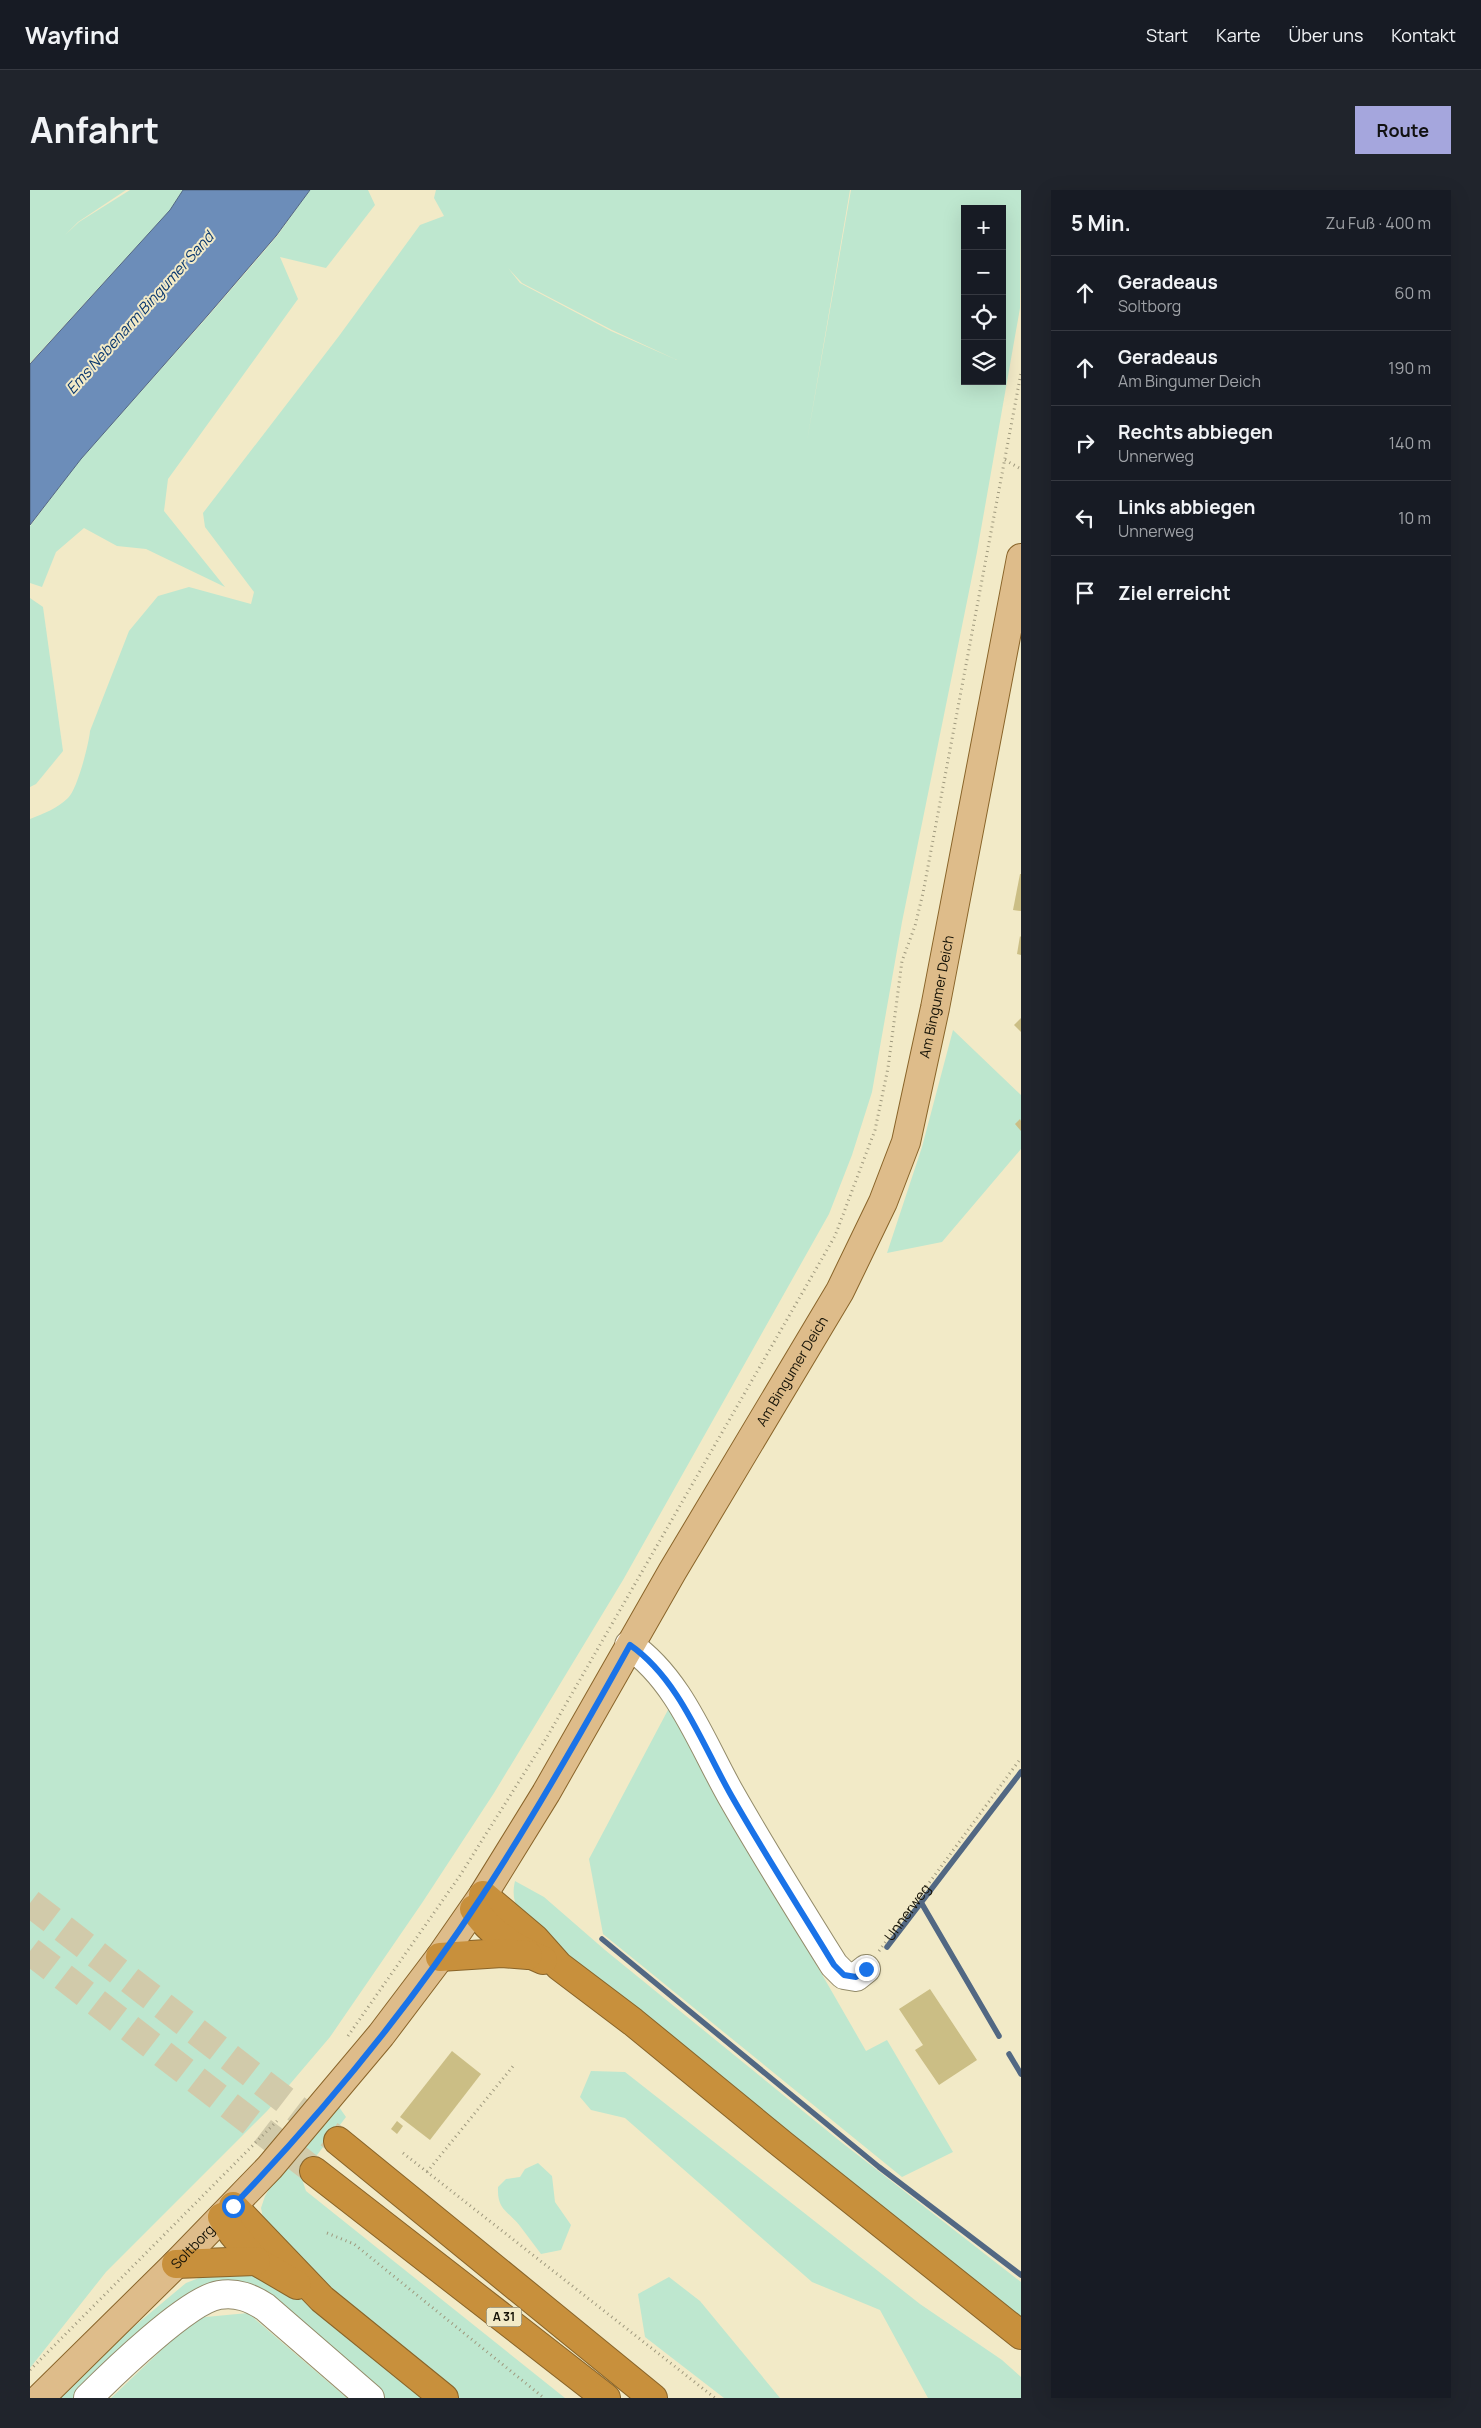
<!DOCTYPE html>
<html lang="de">
<head>
<meta charset="utf-8">
<style>
	:root { --surface:#171b24; --page:#20242c; --text:#f1f3f6; --muted:#9ea1a6; --line:#363941; --accent:#a5a6dd }
	body { margin:0; font-family:Manrope,sans-serif; background:var(--page); color:var(--text) }
	.controls { position:absolute; right:15px; top:15px; display:grid; overflow:hidden; border-radius:0px; box-shadow:0 5px 20px #0002 }
	.controls button { width:45px; height:45px; display:grid; place-items:center; padding:0; border:0; border-bottom:1px solid var(--line); background:var(--surface); color:var(--text); font:25px sans-serif }
	.stop { position:absolute; width:15px; height:15px; margin:-11px; border:4px solid #1a73e8; border-radius:50%; background:#fff }
	.stop.end { background:#1a73e8; border-color:#fff; box-shadow:0 1px 5px #0008 }
	.list { margin:0; padding:0; list-style:none }
	h2 { display:flex; justify-content:space-between; align-items:center; height:65px; margin:0; padding:0 20px; font-size:21px }
	h2 small { font-size:16px; font-weight:400; color:var(--muted) }
	.list li { display:grid; grid-template-columns:32px 1fr auto; gap:15px; align-items:center; box-sizing:border-box; height:75px; padding:0 20px; border-top:1px solid var(--line) }
	.list b { display:block; font-size:19px; white-space:nowrap }
	.list p { margin:0; font-size:16px; white-space:nowrap; color:var(--muted) }
	.list em { font-size:16px; font-style:normal; color:var(--muted) }
	.icon { flex:none; width:28px; height:28px; fill:none; stroke:currentColor; stroke-width:2; stroke-linecap:round; stroke-linejoin:round }
	.map { position:relative; flex:none; width:991px; height:2208px; overflow:hidden; border-radius:0px }
	header { display:flex; align-items:center; gap:30px; box-sizing:border-box; height:70px; padding:0 25px; background:var(--surface); border-bottom:1px solid var(--line) }
	header strong { font-size:24px }
	nav { display:flex; gap:28px; margin-inline-start:auto; font-size:18px }
	.intro { display:flex; align-items:center; justify-content:space-between; box-sizing:border-box; height:120px; padding:0 30px }
	h1 { margin:0; font-size:35px }
	.button { padding:12px 22px; border-radius:0px; background:var(--accent); color:#111; font-size:18px; font-weight:700 }
	main { display:flex; gap:30px; padding:0 30px }
	aside { flex:1; background:var(--surface); border-radius:0px; box-shadow:0 5px 20px #0002 }
	.map>svg:first-child { display:block }
	.green { fill:#bee7cf; fill-rule:evenodd }
	.water { fill:#6c8db9; stroke:#526883 }
	.lines { fill:none; stroke-linecap:round; stroke-linejoin:round }
	.stream { stroke:#526883; stroke-width:5.5 }
	.building { fill:#cbbe85 }
	.highway-tunnel { stroke:#d1caaa; stroke-width:28; stroke-dasharray:28 14; stroke-linecap:butt }
	.minor-casing { stroke:#938b6a; stroke-width:30 }
	.major-casing { stroke:#896429; stroke-width:30 }
	.highway-casing { stroke:#896429; stroke-width:30 }
	.path { stroke:#9f997e; stroke-width:3; stroke-dasharray:1 4; stroke-linecap:butt }
	.minor { stroke:#fff; stroke-width:28 }
	.major { stroke:#debc8a; stroke-width:28 }
	.highway { stroke:#c8903c; stroke-width:28 }
	.route { stroke:#1a73e8; stroke-width:6 }
	.labels { text-anchor:middle; stroke-width:4; stroke-linejoin:round; paint-order:stroke }
	.shield { fill:#f2eac7; stroke:#575340; stroke-width:1 }
	.shield-label { font-size:12px; font-weight:bold; fill:#151206 }
	.street-label { font-size:14px; fill:#151206; stroke:#f2eac7 }
	.water-label { font-size:15px; font-style:italic; fill:#0a386f; stroke:#f2eac7 }
</style>
</head>
<body>
<header>
<strong>Wayfind</strong>
<nav><a>Start</a><a>Karte</a><a>Über uns</a><a>Kontakt</a></nav>
</header>
<div class="intro"><h1>Anfahrt</h1><a class="button">Route</a></div>
<main>
<div class="map">
<svg width="991" height="2208" viewBox="0 0 991 2208">
	<rect width="100%" height="100%" fill="#f2eac7"/>
	<g class="green">
		<polygon points="0,0 96,0 48,32 35,45 49,32 100,0 153,0 140,20 0,173"/>
		<polygon points="280,0 338,0 345,15 296,78 250,67 268,109 138,289 134,321 195,397 116,359 87,356 54,338 26,362 12,397 0,393 0,336 51,269 179,125 247,46"/>
		<path d="M406,0H820L777,251L821,0H991L990,118L947,362L872,732L842,902L822,965L799,1024L593,1390L464,1603L392,1713L300,1847L238,1920L76,2082L0,2178V629C13,624 28,618 38,608C47,600 59,554 60,541L99,441L128,406L159,397L221,414L224,402L175,337L173,323L309,146L390,35L414,26L404,8ZM935,19H972V191H935ZM478,78L492,93L582,140L647,170L581,141L490,93Z"/>
		<polygon points="0,408 13,417 33,561 6,594 0,597"/>
		<polygon points="923,840 991,905 991,959 912,1052 857,1063 892,957"/>
		<polygon points="639,1518 836,1861 857,1850 923,1962 872,1987 573,1744 559,1669"/>
		<path d="M485,1691L514,1707L575,1760L811,1952L991,2092V2131L503,1739C489,1723 480,1712 485,1691Z"/>
		<polygon points="561,1881 595,1882 890,2114 972,2170 991,2187 991,2208 898,2208 850,2120 782,2092 595,1928 561,1920 550,1907"/>
		<polygon points="309,1917 316,1927 271,1986 276,2001 535,2208 429,2208 272,2078 235,2038 231,2018 235,2006 244,1991"/>
		<path d="M508,1973L522,1986L525,2012L541,2035L531,2060L511,2064C504,2055 497,2045 490,2036C477,2020 467,2020 468,1997L476,1989L490,1987L495,1979Z"/>
		<polygon points="192,2079 239,2087 286,2119 397,2208 350,2208 218,2098 47,2208 24,2208 53,2179 156,2093"/>
		<polygon points="639,2087 670,2111 750,2208 694,2208 615,2147 608,2104"/>
		<polygon points="218,2123 317,2208 81,2208 165,2128"/>
	</g>
	<polygon class="water" points="153,0 280,0 246,46 178,125 51,269 0,335 0,174 140,20"/>
	<g class="lines">
		<g class="stream">
			<polyline points="892,1714 969,1846"/>
			<polyline points="572,1749 849,1977 991,2085"/>
			<polyline points="857,1757 991,1582"/>
			<polyline points="979,1864 991,1884"/>
		</g>
	</g>
	<g class="building">
		<polygon points="990,684 991,684 991,721 983,720"/>
		<polygon points="990,746 991,747 991,765 987,764"/>
		<polygon points="991,828 991,842 984,835"/>
		<polygon points="990,929 991,931 991,941 985,934"/>
		<polygon points="900,1799 947,1870 909,1895 885,1860 893,1855 869,1819"/>
		<polygon points="422,1861 451,1884 400,1950 370,1927"/>
		<polygon points="367,1931 373,1936 367,1944 361,1939"/>
	</g>
	<g class="lines">
		<g class="highway-tunnel">
			<polyline points="0,1713 308,1951"/>
			<polyline points="0,1761 284,1981"/>
		</g>
		<defs>
			<g id="minor">
				<path d="M599,1455C649,1489 672,1554 701,1605C734,1663 769,1719 804,1775L814,1785L826,1787L836,1779"/>
				<path d="M58,2208C82,2184 158,2110 189,2105C207,2102 221,2108 235,2117L340,2208"/>
			</g>
			<g id="major">
				<path id="s2" d="M10,2208L146,2074L240,1977L351,1845L410,1767L453,1705L516,1603L642,1382L810,1101L853,1012L876,952L905,818L991,368"/>
			</g>
			<g id="highway">
				<polyline points="453,1705 505,1749 529,1776 603,1832 753,1955 991,2145"/>
				<path d="M444,1719C461,1744 485,1759 513,1770"/>
				<polyline points="410,1767 472,1763 498,1765"/>
				<polyline points="308,1951 623,2208"/>
				<polyline points="284,1981 576,2208"/>
				<polyline points="203,2016 292,2109 414,2208"/>
				<polyline points="192,2027 203,2044 226,2071 267,2095"/>
				<polyline points="146,2074 226,2071"/>
			</g>
		</defs>
		<use href="#minor" class="minor-casing"/>
		<use href="#major" class="major-casing"/>
		<use href="#highway" class="highway-casing"/>
		<g class="path">
			<polyline points="975,270 991,279"/>
			<path id="s1" d="M849,1761L991,1568"/>
			<polyline points="318,1846 429,1687 517,1547 805,1046 845,940 858,878 872,771 885,736 893,703 991,183"/>
			<polyline points="373,1963 685,2208"/>
			<polyline points="397,1982 484,1875"/>
			<polyline points="297,2043 324,2054 514,2208"/>
			<polyline points="0,2180 247,1931"/>
		</g>
		<use href="#minor" class="minor"/>
		<use href="#major" class="major"/>
		<use href="#highway" class="highway"/>
	</g>
	<g class="lines">
		<path class="route" d="M203,2016C294,1921 380,1817 452,1706C505,1625 553,1540 600,1455C649,1489 672,1554 701,1605C734,1663 770,1719 804,1775L814,1785L826,1787L836,1779"/>
	</g>
	<g class="labels">
		<rect class="shield" x="456.5" y="2117.5" width="35" height="19" rx="4"/>
		<g class="shield-label">
			<text x="474" y="2131">A 31</text>
		</g>
		<g class="street-label">
			<text dy="5" stroke="none"><textPath href="#s2" startOffset="1685">Am Bingumer Deich</textPath></text>
			<text dy="5" stroke="none"><textPath href="#s2" startOffset="1280">Am Bingumer Deich</textPath></text>
			<text dy="5" stroke="none"><textPath href="#s1" startOffset="48">Unnerweg</textPath></text>
			<text dy="5" stroke="none"><textPath href="#s2" startOffset="215">Soltborg</textPath></text>
		</g>
		<g class="water-label">
			<text transform="translate(110 123) rotate(-48)" y="5">Ems Nebenarm Bingumer Sand</text>
		</g>
	</g>
</svg>
<div class="controls">
<button>+</button>
<button>−</button>
<button><svg class="icon" aria-label="locate" viewBox="0 0 24 24"><circle cx="12" cy="12" r="6"/><path d="M12 2v4M12 18v4M2 12h4M18 12h4"/></svg></button>
<button><svg class="icon" aria-label="layers" viewBox="0 0 24 24"><path d="M12 4l9 5-9 5-9-5zM3 14l9 5 9-5"/></svg></button>
</div>
<div class="stop" style="left:203px;top:2016px"></div>
<div class="stop end" style="left:836px;top:1779px"></div>
</div>
<aside>
<h2>5 Min.<small>Zu Fuß · 400 m</small></h2>
<ul class="list">
<li><svg class="icon" aria-label="ahead" viewBox="0 0 24 24"><path d="M12 20V5M6 11l6-6 6 6"/></svg><div><b>Geradeaus</b><p>Soltborg</p></div><em>60 m</em></li>
<li><svg class="icon" aria-label="ahead" viewBox="0 0 24 24"><path d="M12 20V5M6 11l6-6 6 6"/></svg><div><b>Geradeaus</b><p>Am Bingumer Deich</p></div><em>190 m</em></li>
<li><svg class="icon" aria-label="right" viewBox="0 0 24 24"><path d="M7 20v-9h11M14 6l5 5-5 5"/></svg><div><b>Rechts abbiegen</b><p>Unnerweg</p></div><em>140 m</em></li>
<li><svg class="icon" aria-label="left" viewBox="0 0 24 24"><path d="M17 20v-9H6M10 6l-5 5 5 5"/></svg><div><b>Links abbiegen</b><p>Unnerweg</p></div><em>10 m</em></li>
<li><svg class="icon" aria-label="arrive" viewBox="0 0 24 24"><path d="M6 21V4h12l-3 4 3 4H6"/></svg><div><b>Ziel erreicht</b></div></li>
</ul>
</aside>
</main>
</body>
</html>
